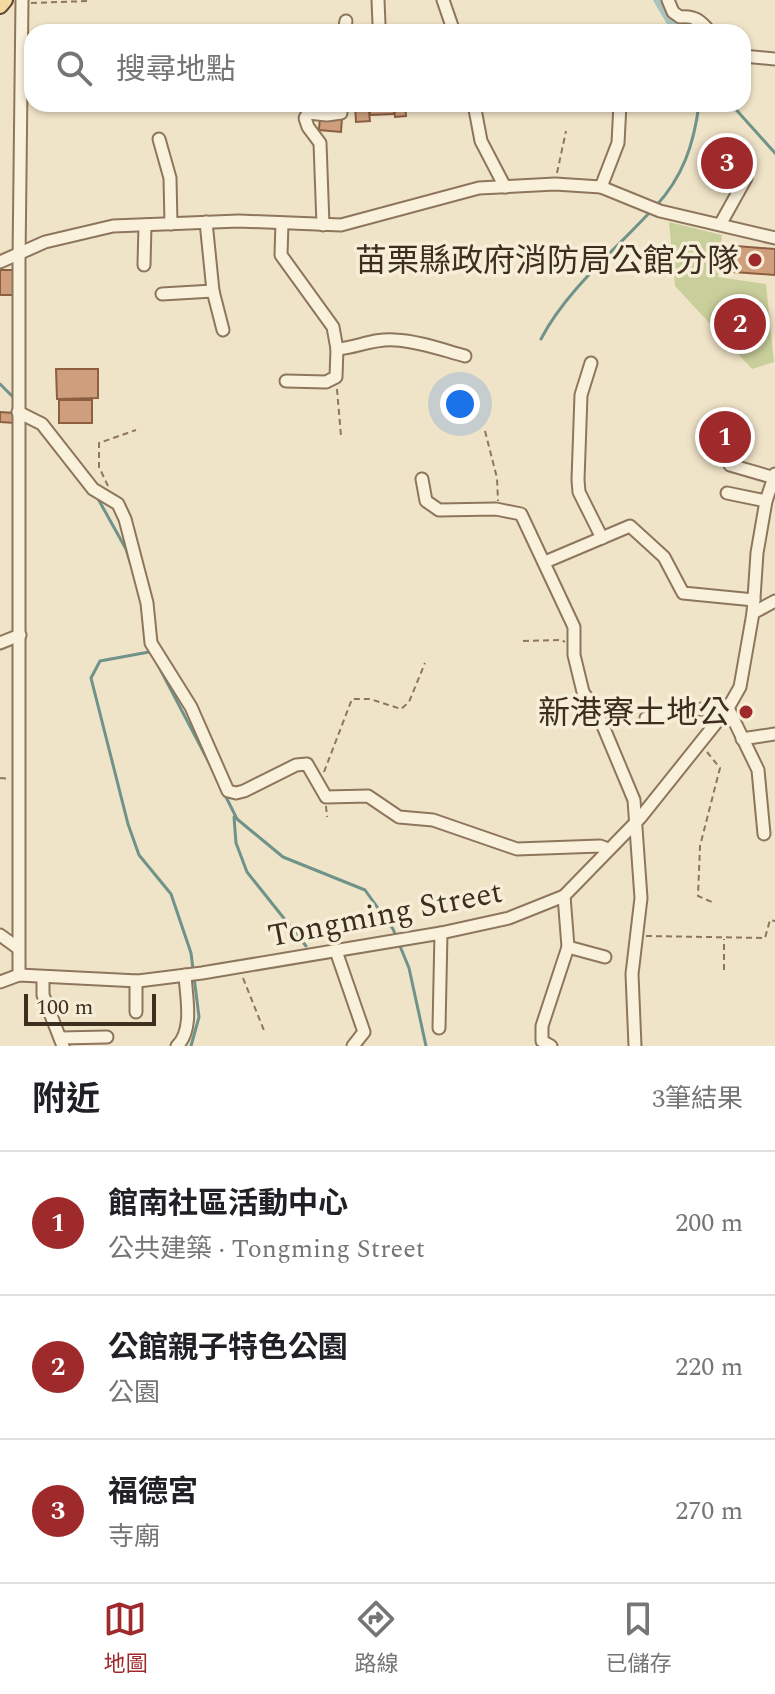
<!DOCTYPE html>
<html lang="zh-TW">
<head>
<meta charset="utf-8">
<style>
	:root { --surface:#fff; --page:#f2f2f2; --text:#202124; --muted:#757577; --line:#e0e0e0; --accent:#9e2a2b }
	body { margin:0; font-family:Spectral,"Noto Sans TC",serif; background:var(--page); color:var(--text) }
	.scale { position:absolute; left:24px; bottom:20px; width:132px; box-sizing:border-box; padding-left:8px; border:4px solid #3d2e20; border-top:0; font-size:22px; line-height:28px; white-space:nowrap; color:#3d2e20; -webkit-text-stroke:6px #f7eed8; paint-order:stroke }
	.you { position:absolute; left:460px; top:404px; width:28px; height:28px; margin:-20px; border:6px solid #fff; border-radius:50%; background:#1a73e8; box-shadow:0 0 0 12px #1a73e833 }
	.badge { display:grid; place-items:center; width:52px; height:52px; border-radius:50%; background:var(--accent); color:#fff; font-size:26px; font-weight:700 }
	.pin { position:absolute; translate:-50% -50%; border:4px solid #fff; box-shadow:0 2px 8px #0006 }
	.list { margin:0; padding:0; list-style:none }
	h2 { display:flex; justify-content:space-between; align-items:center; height:104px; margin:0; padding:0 32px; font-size:34px }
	h2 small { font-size:26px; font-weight:400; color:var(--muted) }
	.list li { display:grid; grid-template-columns:52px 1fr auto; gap:24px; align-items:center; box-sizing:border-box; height:144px; padding:0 32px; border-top:2px solid var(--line) }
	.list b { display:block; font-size:30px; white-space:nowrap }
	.list p { margin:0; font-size:26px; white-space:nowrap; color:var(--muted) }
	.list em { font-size:26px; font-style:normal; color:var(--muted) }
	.icon { flex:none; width:44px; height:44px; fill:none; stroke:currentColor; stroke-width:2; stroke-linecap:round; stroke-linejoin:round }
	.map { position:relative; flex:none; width:775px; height:1046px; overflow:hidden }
	.search { position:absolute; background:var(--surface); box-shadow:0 2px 6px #0004; left:24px; right:24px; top:24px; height:88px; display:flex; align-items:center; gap:20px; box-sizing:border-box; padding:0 28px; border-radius:24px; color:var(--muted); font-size:30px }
	.sheet { height:536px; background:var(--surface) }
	nav { display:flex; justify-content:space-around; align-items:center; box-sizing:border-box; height:112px; border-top:2px solid var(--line); background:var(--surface); font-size:22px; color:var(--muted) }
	nav a { display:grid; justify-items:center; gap:4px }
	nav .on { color:var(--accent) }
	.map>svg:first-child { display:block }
	.green { fill:#c9cf9b }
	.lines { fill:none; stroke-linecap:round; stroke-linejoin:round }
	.stream { stroke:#6f938a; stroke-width:3 }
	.canal { stroke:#a9c4bc; stroke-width:9 }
	.building { fill:#cf9f7d; stroke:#8d5f41; stroke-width:2 }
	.minor-casing { stroke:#8d765c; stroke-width:15 }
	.major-casing { stroke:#5b4430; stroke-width:18 }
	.path { stroke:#8d765c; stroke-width:2; stroke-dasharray:6 4; stroke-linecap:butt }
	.minor { stroke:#faf1dc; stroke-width:11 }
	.major { stroke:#f3d9a0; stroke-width:14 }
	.poi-dot { fill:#9e2a2b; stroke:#f7eed8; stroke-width:3 }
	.labels { text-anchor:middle; stroke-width:7; stroke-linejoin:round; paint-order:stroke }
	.poi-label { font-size:32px; fill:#3d2e20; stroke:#f7eed8; text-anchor:end }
	.street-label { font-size:32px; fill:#3d2e20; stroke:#f7eed8 }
</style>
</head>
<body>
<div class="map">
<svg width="775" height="1046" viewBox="0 0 775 1046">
	<rect width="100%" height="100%" fill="#f0e4c8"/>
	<polygon class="green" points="669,222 722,235 718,277 766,284 774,362 752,369 675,286"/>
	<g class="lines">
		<g class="stream">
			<polyline points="731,104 775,153"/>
			<path d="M655,207C683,177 694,144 699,104"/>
			<path d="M541,339C566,291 613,252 650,212"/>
			<polyline points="0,384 15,399"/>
			<polyline points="97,497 126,549 131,565"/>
			<polyline points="148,646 215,774"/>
			<polyline points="149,652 100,661 91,678 128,824 139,855 171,894 191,953 199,1017 191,1046"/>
			<polyline points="225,795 237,819 283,857 365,890 393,929 409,968 426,1046"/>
			<polyline points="234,817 236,843 247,872 306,946"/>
		</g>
		<polyline class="canal" points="658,0 677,32"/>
	</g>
	<g class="building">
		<polygon points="355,104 368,104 370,121 356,122"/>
		<polygon points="370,104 393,104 394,114 370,115"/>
		<polygon points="394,104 405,104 406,116 395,117"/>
		<polygon points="320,116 342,118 341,132 319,130"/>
		<polygon points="736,246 775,249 775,275 734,272"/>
		<rect x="0" y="270" width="13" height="25"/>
		<polygon points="56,369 98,369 98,398 57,399"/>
		<rect x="59" y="400" width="33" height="23"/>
		<polygon points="0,412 14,413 14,423 0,422"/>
		<polygon points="725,413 743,452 724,460 706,422"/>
	</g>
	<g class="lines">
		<defs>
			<g id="minor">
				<polyline points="378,0 379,24"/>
				<polyline points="443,0 454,32"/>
				<path d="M668,0L673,12L680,17C694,15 701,21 710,32"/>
				<polyline points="344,32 346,21"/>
				<polyline points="743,56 775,59"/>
				<polyline points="474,104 481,141 505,187"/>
				<polyline points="159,139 170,178 171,224"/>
				<polyline points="601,187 618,143 620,104"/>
				<polyline points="206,222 213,291 223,330"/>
				<polyline points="282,223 281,255 333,327 337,349"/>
				<polyline points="721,223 746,178"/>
				<polyline points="323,225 320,143 308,127 305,118 308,113 327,115 341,113 341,104"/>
				<polyline points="0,262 45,242 113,226 239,221 341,225 479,188 555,184 601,187 660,211 775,238"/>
				<polyline points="144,265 145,225"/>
				<polyline points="162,294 213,291"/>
				<polyline points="591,363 581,395 578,480 579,492 602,538"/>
				<path d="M286,381L326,382L336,377L337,349C356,348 374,338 395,340C418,341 443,350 465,356"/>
				<polyline points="18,412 42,424 93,489 118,504 125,519 147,603 151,643 191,707 228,791 236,793 244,791 296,765 307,764 326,797 368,796 399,817 433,820 517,849 600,846 608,849"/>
				<polyline points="730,465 775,478"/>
				<polyline points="422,479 426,501 439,510 496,509 521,514 574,627 574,655 583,692 598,714 634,800 641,898 632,974 635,1046"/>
				<polyline points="727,493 766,501"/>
				<polyline points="545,562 630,526 664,557 683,593 754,600"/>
				<polyline points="753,613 775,601"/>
				<polyline points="0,643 20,635"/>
				<polyline points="646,718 681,710 728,708 758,770 764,834"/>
				<polyline points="742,739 775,734"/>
				<polyline points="0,935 18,948"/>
				<polyline points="568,947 605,957"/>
				<polyline points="336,951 364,1032 353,1046"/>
				<polyline points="19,975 19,260 22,0"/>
				<polyline points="43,977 43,995 63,1046"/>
				<polyline points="136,981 136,1012"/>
				<polyline points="0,982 19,975 138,981 202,973 441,933 509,918 564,896 640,818 728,708 740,687 753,613 757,553 766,501 775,474"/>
				<polyline points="439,1028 441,933"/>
				<polyline points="60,1038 107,1037"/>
				<path d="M177,1046C194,1030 186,996 185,975"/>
				<polyline points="551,1046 542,1041 542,1026 568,947 564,896"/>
			</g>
			<polyline id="major" points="0,6 5,0"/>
		</defs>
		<use href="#minor" class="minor-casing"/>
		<use href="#major" class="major-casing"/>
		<g class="path">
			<polyline points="31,3 89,1"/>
			<polyline points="557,173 566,131"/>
			<polyline points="337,389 341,436"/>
			<polyline points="485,431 497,478 498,501"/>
			<polyline points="108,486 99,467 99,443 136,430"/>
			<polyline points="523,641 562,640 565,642"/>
			<polyline points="707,752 720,768 700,846 698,896 712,902"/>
			<polyline points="324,772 352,699 370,699 401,709 409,702 425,663"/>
			<polyline points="0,778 10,779"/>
			<polyline points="326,806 327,817"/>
			<polyline points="646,936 765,938 770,920 775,921"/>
			<polyline points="724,970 724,939"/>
			<polyline points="243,978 265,1033"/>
		</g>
		<use href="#minor" class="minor"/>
		<use href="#major" class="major"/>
	</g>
	<g class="poi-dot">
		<circle cx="755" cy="260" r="8"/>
		<circle cx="746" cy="712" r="8"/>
	</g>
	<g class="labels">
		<g class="poi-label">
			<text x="739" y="271">苗栗縣政府消防局公館分隊</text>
			<text x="730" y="723">新港寮土地公</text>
		</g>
		<g class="street-label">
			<text transform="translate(385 913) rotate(-11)" y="11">Tongming Street</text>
		</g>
	</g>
</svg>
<div class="scale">100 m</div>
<div class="you"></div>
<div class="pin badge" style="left:725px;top:437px">1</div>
<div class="pin badge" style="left:740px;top:324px">2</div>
<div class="pin badge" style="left:727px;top:163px">3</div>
<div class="search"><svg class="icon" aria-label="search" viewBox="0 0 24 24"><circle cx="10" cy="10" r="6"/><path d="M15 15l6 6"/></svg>搜尋地點</div>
</div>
<section class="sheet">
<h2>附近<small>3筆結果</small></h2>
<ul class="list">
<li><span class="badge">1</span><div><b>館南社區活動中心</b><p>公共建築 · Tongming Street</p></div><em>200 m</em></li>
<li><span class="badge">2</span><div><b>公館親子特色公園</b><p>公園</p></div><em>220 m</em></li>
<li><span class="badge">3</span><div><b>福德宮</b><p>寺廟</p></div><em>270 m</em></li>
</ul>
</section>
<nav>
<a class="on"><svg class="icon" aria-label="map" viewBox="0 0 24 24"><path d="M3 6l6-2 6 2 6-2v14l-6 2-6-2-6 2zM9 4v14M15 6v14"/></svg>地圖</a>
<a><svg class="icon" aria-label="directions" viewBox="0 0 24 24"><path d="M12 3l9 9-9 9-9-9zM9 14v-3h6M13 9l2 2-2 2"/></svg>路線</a>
<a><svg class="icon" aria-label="saved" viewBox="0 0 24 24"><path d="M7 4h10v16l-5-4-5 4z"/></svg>已儲存</a>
</nav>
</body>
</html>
